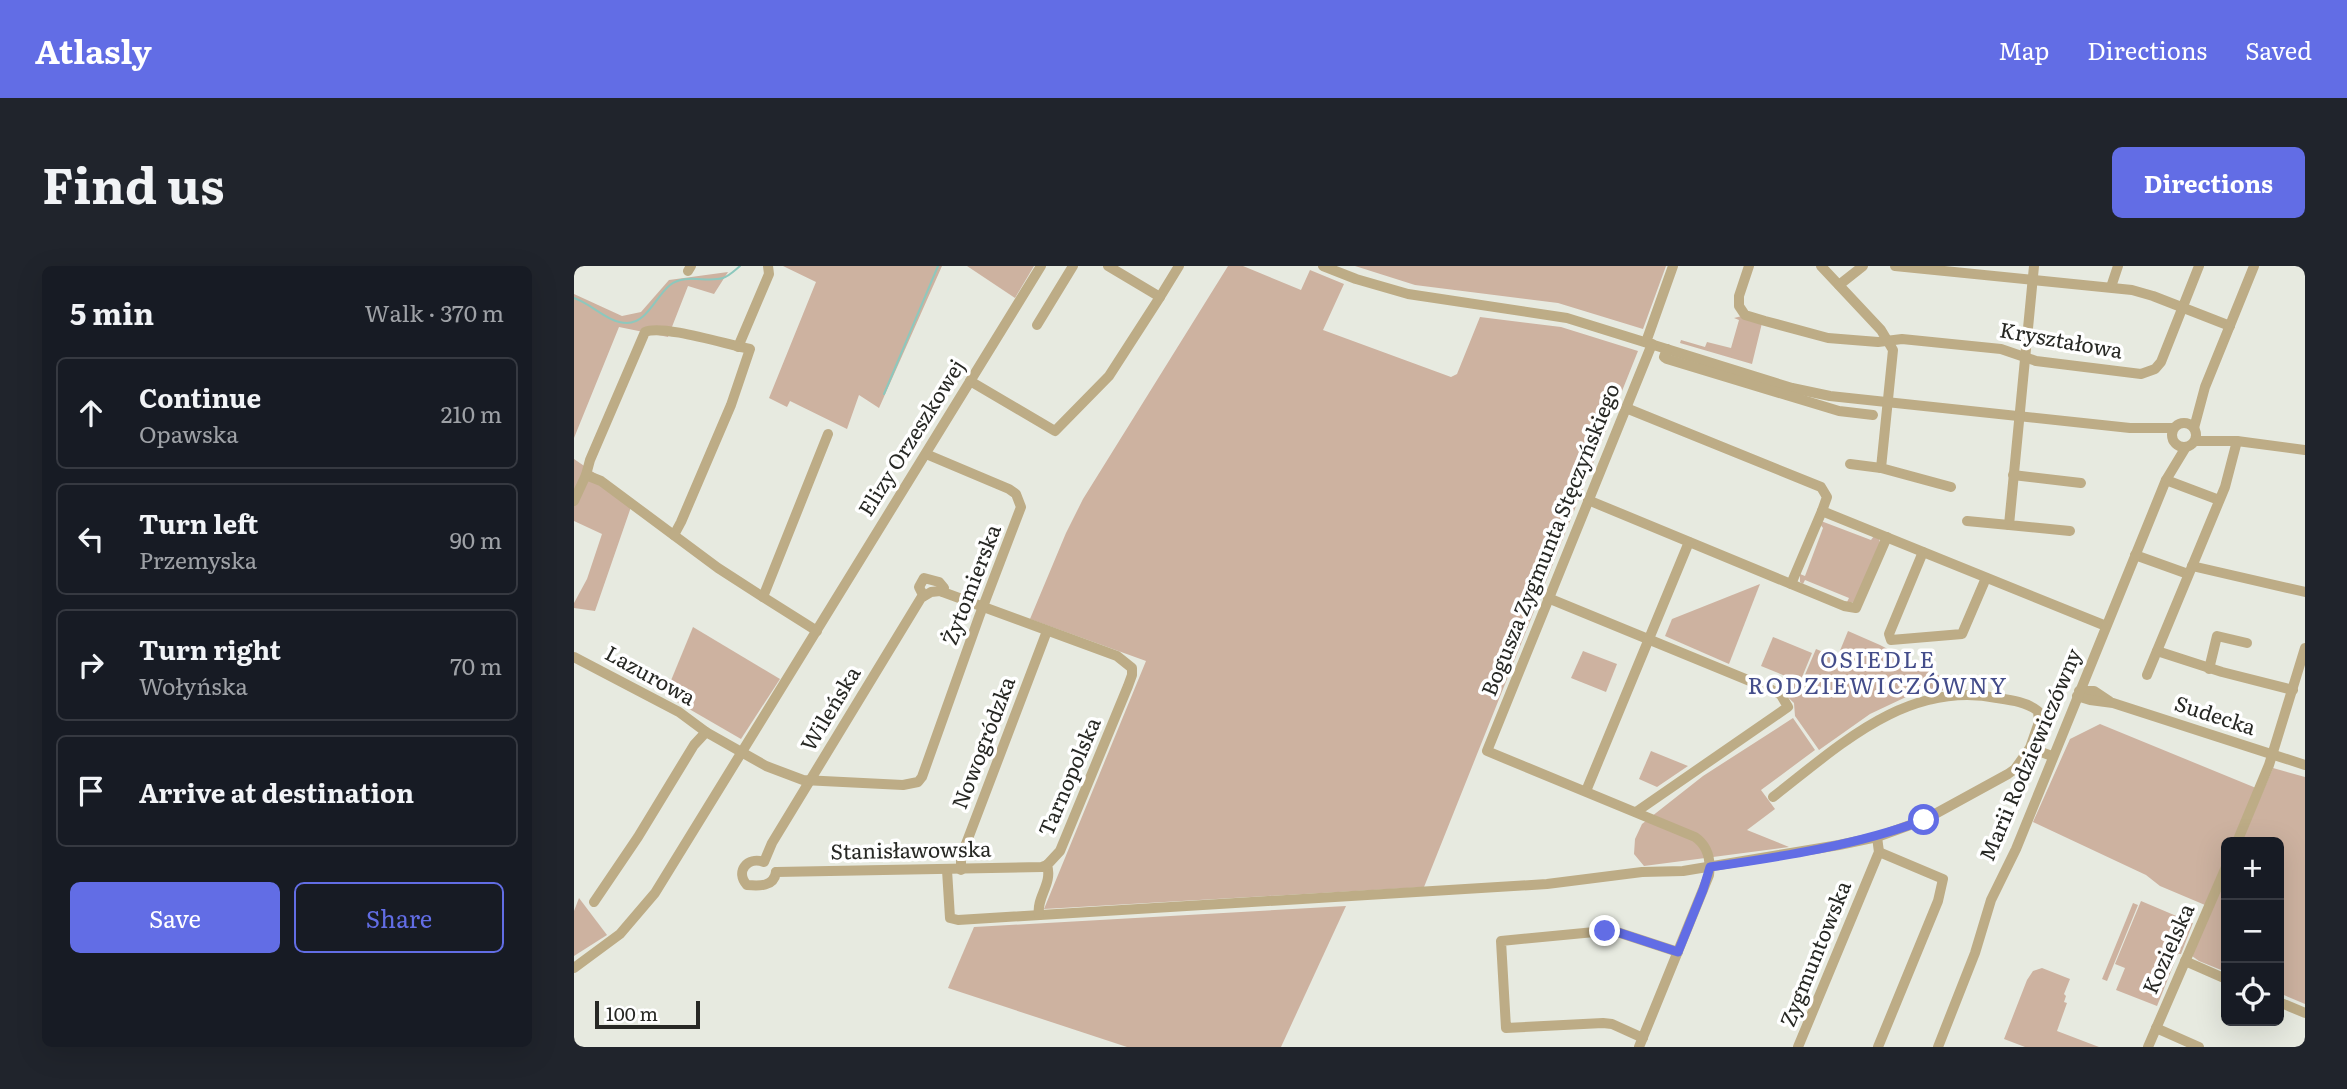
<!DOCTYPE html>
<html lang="en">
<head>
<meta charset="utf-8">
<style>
	:root { --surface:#171b24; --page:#20242c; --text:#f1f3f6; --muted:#9ea1a6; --line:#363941; --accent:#626de5 }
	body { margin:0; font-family:Literata,serif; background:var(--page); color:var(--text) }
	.controls { position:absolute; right:21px; bottom:21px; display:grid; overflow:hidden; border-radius:10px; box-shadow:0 7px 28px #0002 }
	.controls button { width:63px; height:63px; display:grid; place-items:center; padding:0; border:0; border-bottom:2px solid var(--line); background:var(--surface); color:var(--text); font:35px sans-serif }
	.scale { position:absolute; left:21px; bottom:18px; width:105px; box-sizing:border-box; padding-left:7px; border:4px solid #272824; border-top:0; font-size:19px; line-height:24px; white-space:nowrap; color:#272824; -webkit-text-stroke:5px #fff; paint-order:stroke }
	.stop { position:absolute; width:21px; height:21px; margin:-16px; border:5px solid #626de5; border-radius:50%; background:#fff }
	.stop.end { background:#626de5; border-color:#fff; box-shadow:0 2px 7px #0008 }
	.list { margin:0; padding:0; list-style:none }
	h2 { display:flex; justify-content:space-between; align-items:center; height:91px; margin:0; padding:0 28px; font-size:30px }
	h2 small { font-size:23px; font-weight:400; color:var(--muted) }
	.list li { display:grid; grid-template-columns:46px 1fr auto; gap:21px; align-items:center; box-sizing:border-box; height:112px; margin:0 14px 14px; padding:0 14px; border:2px solid var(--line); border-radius:10px }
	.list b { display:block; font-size:26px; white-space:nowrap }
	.list p { margin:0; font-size:23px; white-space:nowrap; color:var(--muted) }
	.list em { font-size:23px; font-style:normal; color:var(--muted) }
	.actions { display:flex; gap:14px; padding:21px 28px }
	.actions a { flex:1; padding:16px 0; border:2px solid var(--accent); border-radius:10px; text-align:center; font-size:24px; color:var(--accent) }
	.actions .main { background:var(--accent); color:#fff }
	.icon { flex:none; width:38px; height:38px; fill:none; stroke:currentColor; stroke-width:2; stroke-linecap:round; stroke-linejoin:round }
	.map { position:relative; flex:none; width:1731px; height:781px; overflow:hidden; border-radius:10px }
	header { display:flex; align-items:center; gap:42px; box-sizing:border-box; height:98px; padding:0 35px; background:var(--accent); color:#fff }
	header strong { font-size:33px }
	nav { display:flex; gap:38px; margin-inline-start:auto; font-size:24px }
	.intro { display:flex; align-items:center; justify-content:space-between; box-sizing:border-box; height:168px; padding:0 42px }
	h1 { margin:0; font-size:49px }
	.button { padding:18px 32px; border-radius:10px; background:var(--accent); color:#fff; font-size:24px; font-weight:700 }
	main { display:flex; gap:42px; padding:0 42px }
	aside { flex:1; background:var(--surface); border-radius:10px; box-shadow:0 7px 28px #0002 }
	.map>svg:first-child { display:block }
	.green { fill:#cdb2a0 }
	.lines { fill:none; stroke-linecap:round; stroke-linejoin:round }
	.stream { stroke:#8dc8bd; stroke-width:2 }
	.minor { stroke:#bdac86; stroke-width:10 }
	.route { stroke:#626de5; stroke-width:9 }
	.labels { text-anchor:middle; stroke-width:7; stroke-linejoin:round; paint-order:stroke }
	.street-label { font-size:21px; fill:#272824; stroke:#fff }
	.neighbourhood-label { font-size:23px; letter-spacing:2px; fill:#444d8a; stroke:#fff }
</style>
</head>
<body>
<header>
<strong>Atlasly</strong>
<nav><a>Map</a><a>Directions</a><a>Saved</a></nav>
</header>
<div class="intro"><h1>Find us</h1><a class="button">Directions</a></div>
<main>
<aside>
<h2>5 min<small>Walk · 370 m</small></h2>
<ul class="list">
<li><svg class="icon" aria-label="ahead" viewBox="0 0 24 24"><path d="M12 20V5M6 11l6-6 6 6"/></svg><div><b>Continue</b><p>Opawska</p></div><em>210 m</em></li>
<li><svg class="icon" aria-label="left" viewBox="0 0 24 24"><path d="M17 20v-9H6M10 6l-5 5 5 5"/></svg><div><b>Turn left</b><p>Przemyska</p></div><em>90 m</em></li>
<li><svg class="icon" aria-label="right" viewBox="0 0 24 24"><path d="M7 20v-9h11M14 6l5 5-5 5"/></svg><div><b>Turn right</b><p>Wołyńska</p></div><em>70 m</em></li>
<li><svg class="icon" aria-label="arrive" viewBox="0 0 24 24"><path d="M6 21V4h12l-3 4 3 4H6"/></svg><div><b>Arrive at destination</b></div></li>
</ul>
<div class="actions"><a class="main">Save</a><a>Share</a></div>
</aside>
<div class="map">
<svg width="1731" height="781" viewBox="0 0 1731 781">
	<rect width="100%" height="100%" fill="#e7eae0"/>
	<g class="green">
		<polygon points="209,0 368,0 305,142 285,129 273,163 216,135 213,141 195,132 242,16"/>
		<polygon points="393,0 460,0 441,32"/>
		<polygon points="654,0 669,0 727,24 736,4 770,18 749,64 877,111 883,108 906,51 987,61 1064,85 850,621 470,643 572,395 456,353 492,267 509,233"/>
		<polygon points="781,0 1092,0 1069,63 984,37 841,19"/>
		<polygon points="154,6 140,28 114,20 94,71 45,61 0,172 0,28 48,50 67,46 95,14"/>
		<polygon points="1168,50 1188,57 1178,98 1106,77 1107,74 1131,81 1133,76 1157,82 1165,54 1160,52"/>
		<polygon points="0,193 22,208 57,241 21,345 0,342 0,337 13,313 28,268 0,255"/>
		<polygon points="1247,255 1297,274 1300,270 1305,272 1306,277 1281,336 1273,336 1275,332 1231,314 1229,318 1226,316 1226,308 1231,310 1249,262 1246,258"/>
		<polygon points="1186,318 1155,398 1091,370 1098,353"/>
		<polygon points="119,361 206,413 167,473 91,429"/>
		<polygon points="1274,365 1306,379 1387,421 1332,431 1296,448 1245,484 1221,450 1220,437 1203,421 1201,416 1227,418 1242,383 1263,392"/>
		<polygon points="1199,371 1238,387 1226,416 1187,400"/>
		<polygon points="1009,385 1043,398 1032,426 997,412"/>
		<polygon points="1219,452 1241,484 1187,524 1201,543 1173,564 1215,581 1070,600 1060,588 1061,573 1068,558 1129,510"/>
		<polygon points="1526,458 1682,522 1658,576 1652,576 1652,590 1631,639 1586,620 1572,609 1459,556 1496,473"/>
		<polygon points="1077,485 1114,500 1083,521 1065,513"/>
		<polygon points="1699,502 1731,511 1731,738 1705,727 1705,576 1667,576"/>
		<polygon points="1652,610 1652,706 1625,695 1618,690"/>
		<polygon points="5,632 33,669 0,690 0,645"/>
		<polygon points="1567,635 1619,657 1607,688 1604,688 1583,740 1542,724 1551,702 1541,698"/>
		<polygon points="1559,637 1564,639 1533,715 1528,713"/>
		<polygon points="772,640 707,781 553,781 374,722 400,661"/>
		<polygon points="1468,702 1496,713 1490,728 1492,730 1490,736 1493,737 1483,765 1525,781 1451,781 1430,773 1453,714 1459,705"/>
	</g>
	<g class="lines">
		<g class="stream">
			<path d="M0,32C18,38 34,57 53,57C73,57 82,30 96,19C111,7 133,17 149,12C155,10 161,4 166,0"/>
			<polyline points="310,128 364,0"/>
		</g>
		<g class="minor">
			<polyline points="534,0 586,31 605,0"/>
			<polyline points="749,0 782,13 834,28 993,52 1218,122 1256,130 1556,162 1599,162"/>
			<polyline points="1175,0 1165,30 1165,40 1171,49 1191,55 1254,72 1304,76 1328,73 1427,83 1462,95 1567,108 1581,103 1587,96 1625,0"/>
			<polyline points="1247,0 1307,64 1319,84 1307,202 1377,221"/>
			<polyline points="1321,0 1558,24 1579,30 1656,60"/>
			<polyline points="1460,0 1435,259 1496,265"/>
			<polyline points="114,5 117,0"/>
			<polyline points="1265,19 1289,0"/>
			<polyline points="1537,21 1544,0"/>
			<polyline points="463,59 499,0"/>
			<polyline points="1072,76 1099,0"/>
			<polyline points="164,81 195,8 194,0"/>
			<polyline points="1093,83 1090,91 1093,93 1265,145 1299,149"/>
			<polyline points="396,115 481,165 535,110 586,31"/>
			<polyline points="1052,142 1247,221 1253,231 1248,245 1532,360"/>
			<circle cx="1610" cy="169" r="12"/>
			<polyline points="1620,162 1631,121 1680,0"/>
			<polyline points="1621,175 1663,175 1731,184"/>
			<polyline points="1276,198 1307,202"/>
			<polyline points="12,209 27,215 144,302 189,331"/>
			<polyline points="1439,209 1507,217"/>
			<polyline points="1592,214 1645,234"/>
			<polyline points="1014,234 1270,340 1282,342 1313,271"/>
			<path d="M0,235L12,209L16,194L71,66C88,58 154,79 176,83L157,139L107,256L100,269"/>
			<polyline points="1393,255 1435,259"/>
			<polyline points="1349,286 1315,368 1317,374 1388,368 1412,312"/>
			<polyline points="1561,289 1614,308"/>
			<polyline points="1618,300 1731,326"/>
			<polyline points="1217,318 1248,245"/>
			<polyline points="349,329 345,321 350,312 365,316 370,322 369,326"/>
			<polyline points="974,332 1198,424 1207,429 1214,441 1062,546"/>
			<polyline points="243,365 189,331 254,168"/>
			<polyline points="1583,385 1648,406 1719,424"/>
			<polyline points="0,391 105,446 132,466"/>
			<polyline points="1635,403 1643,370 1673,377"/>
			<polyline points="1573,409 1651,221 1663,175"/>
			<polyline points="1505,425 1520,425 1535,435"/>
			<polyline points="1503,430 1516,434 1539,437 1731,499"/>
			<polyline points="1456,482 1478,490"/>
			<polyline points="1012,525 1115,276"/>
			<polyline points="1663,576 1695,499 1731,382"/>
			<path d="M373,604L376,652L384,654L973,618L1068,606L1109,605L1265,579L1303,571L1350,554L1434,508L1441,503L1456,482L1465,456L1464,445C1453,436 1437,434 1423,432C1333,414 1265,480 1199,531"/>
			<polyline points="387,604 387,591 473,365"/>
			<path d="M202,606C200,621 185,620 173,619C161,606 173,590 190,596L198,577L347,332L357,326L366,325L543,390L558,402V409L554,420L486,585L473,599C479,618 462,631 465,649"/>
			<polyline points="202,606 468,601 473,599"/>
			<polyline points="20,636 64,571 120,479 132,466 192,500 229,514 329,519 344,516 348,511 405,351 447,241 442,228 435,223 352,188"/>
			<polyline points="1611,695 1652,713"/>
			<polyline points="0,702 46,668 81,627 467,0"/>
			<polyline points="1705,736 1731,747"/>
			<polyline points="1582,762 1625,781"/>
			<polyline points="1069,772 1038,758 1029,757 932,762 927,675 1031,665 1043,666 1104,686"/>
			<path d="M1065,781L1135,609C1137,594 1134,580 1121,571L913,485L1078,78"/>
			<polyline points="1224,781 1305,586 1303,571"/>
			<polyline points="1304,781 1364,635 1369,613 1305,586"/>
			<polyline points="1364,781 1401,687 1417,634 1442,583 1592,214 1612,181"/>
			<polyline points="1574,781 1652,601"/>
		</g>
	</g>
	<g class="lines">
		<path class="route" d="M1031,665L1043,666L1104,686L1129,624L1136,601C1206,591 1284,579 1350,554"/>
	</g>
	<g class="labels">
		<g class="street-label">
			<text transform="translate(1487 75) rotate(10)" y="7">Kryształowa</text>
			<text transform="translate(338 172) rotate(-58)" y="7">Elizy Orzeszkowej</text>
			<text transform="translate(977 274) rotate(-68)" y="7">Bogusza Zygmunta Stęczyńskiego</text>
			<text transform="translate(398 319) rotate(-69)" y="7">Żytomierska</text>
			<text transform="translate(76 410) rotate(29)" y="7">Lazurowa</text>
			<text transform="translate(257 443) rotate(-59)" y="7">Wileńska</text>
			<text transform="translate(1641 450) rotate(18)" y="7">Sudecka</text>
			<text transform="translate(410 477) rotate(-69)" y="7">Nowogródzka</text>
			<text transform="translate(1457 489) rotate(-67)" y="7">Marii Rodziewiczówny</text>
			<text transform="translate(496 511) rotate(-67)" y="7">Tarnopolska</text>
			<text transform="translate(337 585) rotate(-1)" y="7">Stanisławowska</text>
			<text transform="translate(1595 683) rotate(-66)" y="7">Kozielska</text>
			<text transform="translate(1242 688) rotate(-68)" y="7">Zygmuntowska</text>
		</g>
		<g class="neighbourhood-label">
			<text x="1304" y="402">OSIEDLE<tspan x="1304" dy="26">RODZIEWICZÓWNY</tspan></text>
		</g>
	</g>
</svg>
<div class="controls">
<button>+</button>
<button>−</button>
<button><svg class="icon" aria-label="locate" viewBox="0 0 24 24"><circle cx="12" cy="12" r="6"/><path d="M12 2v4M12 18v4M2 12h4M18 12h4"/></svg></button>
</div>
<div class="scale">100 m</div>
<div class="stop" style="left:1350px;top:554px"></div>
<div class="stop end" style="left:1031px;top:665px"></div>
</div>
</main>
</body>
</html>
